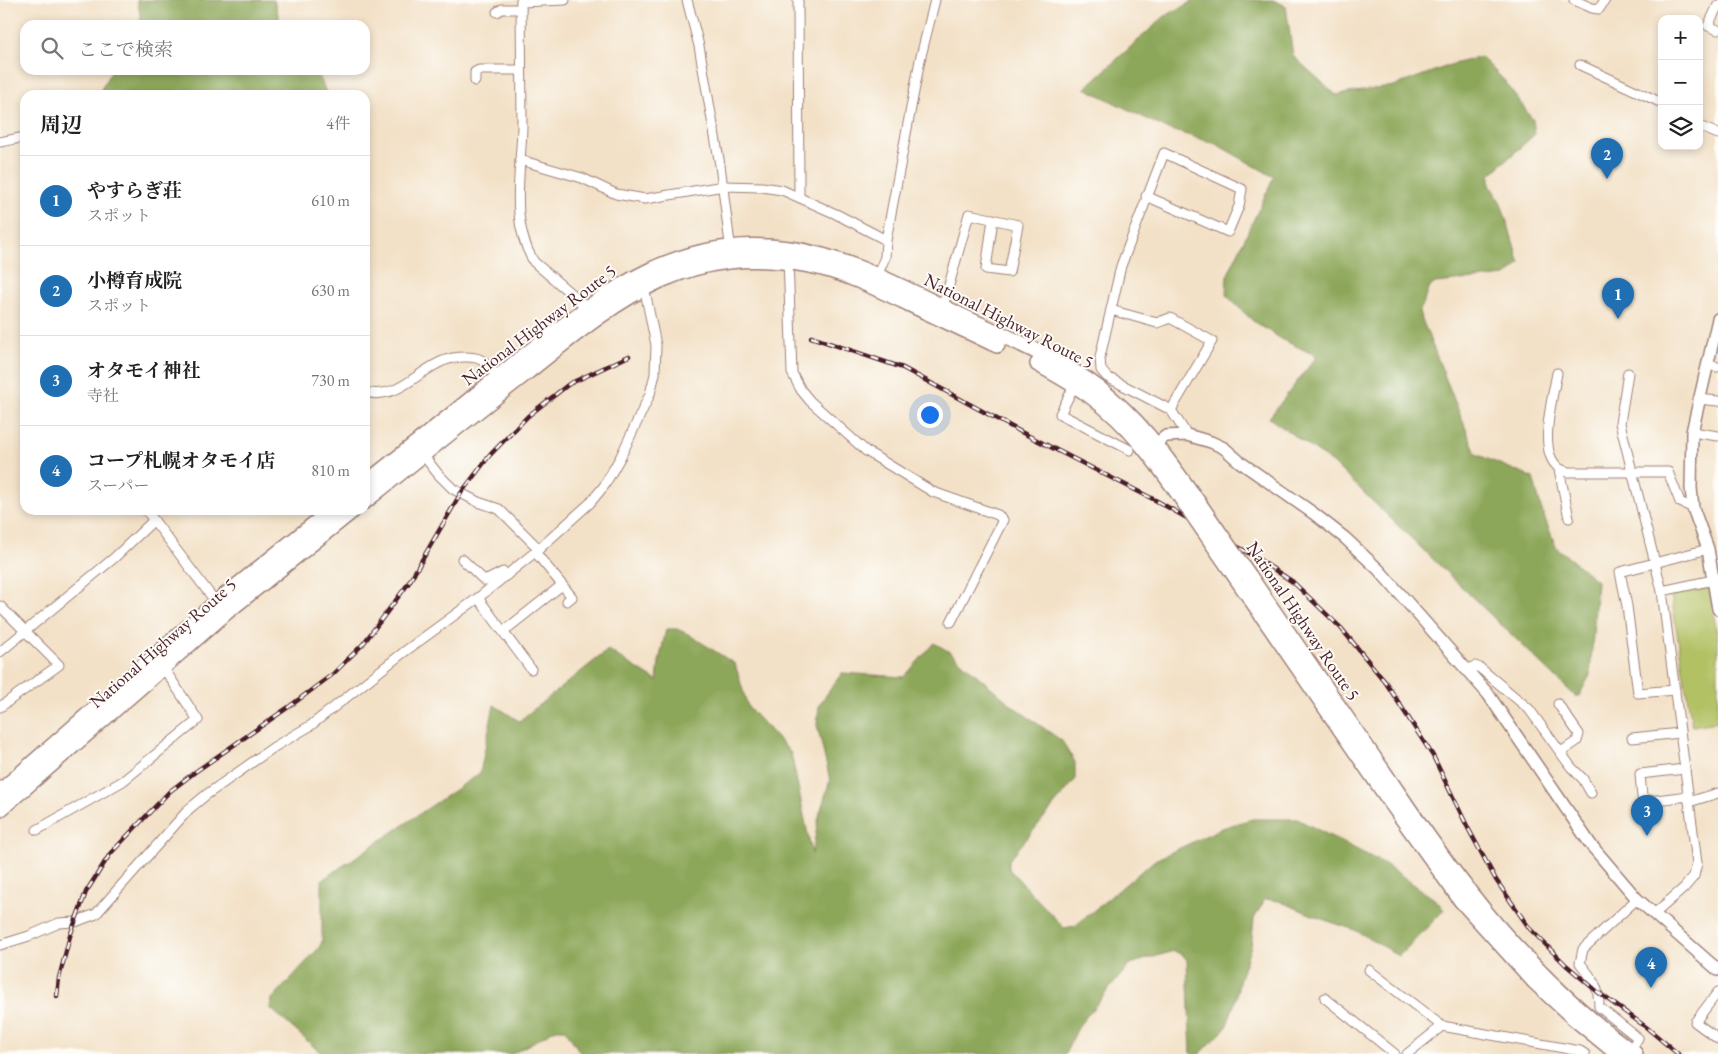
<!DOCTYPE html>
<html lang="ja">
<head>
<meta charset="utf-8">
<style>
	:root { --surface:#fff; --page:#f2f2f2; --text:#222; --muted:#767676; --line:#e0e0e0; --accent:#1f6fb2 }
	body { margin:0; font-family:"EB Garamond","Noto Serif JP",serif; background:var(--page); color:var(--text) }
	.controls { position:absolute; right:15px; top:15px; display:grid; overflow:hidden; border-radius:10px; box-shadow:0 2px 8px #0003 }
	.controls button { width:45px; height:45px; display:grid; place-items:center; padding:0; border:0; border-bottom:1px solid var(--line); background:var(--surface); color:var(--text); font:25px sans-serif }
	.you { position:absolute; left:929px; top:414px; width:18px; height:18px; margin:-12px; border:4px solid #fff; border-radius:50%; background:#1a73e8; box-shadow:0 0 0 8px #1a73e833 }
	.badge { display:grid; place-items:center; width:32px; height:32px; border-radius:50%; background:var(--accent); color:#fff; font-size:16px; font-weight:700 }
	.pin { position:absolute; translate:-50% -41px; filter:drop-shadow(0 1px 2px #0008) }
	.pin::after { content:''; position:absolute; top:26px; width:18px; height:15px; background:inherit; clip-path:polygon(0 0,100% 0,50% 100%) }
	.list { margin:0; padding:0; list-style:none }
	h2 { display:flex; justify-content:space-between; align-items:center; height:65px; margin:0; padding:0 20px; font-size:21px }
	h2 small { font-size:16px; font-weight:400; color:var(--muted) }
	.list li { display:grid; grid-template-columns:32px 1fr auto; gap:15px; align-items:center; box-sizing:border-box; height:90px; padding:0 20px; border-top:1px solid var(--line) }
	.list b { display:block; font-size:19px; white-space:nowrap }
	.list p { margin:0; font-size:16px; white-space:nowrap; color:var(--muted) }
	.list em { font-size:16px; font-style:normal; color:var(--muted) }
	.icon { flex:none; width:28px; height:28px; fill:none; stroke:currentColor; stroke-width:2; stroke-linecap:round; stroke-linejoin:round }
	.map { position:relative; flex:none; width:1718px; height:1054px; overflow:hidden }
	.search { position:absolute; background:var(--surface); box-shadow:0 2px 8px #0003; left:20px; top:20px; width:350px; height:55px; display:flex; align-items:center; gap:12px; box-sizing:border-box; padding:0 18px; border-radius:15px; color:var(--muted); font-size:19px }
	.panel { position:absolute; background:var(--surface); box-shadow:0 2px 8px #0003; left:20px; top:90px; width:350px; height:425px; border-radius:15px }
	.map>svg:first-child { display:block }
	.green { fill:#b2c164; stroke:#7e7048 }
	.forest { fill:#8da75a; stroke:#6c6342 }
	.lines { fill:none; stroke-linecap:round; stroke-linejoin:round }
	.minor-casing { stroke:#9e8079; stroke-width:11 }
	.tertiary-casing { stroke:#9e8079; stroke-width:14 }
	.trunk-casing { stroke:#9e8079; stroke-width:18 }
	.minor { stroke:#fff; stroke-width:9 }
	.tertiary { stroke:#fff; stroke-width:11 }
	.trunk { stroke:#fff; stroke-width:15 }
	.rail-casing { stroke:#4a1f2b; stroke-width:4.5 }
	.rail { stroke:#fdfcf7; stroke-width:2.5; stroke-dasharray:8; stroke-linecap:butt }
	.trunk-bridge-casing { stroke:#9e8079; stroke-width:18; stroke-linecap:butt }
	.trunk-bridge { stroke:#fff; stroke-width:15 }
	.labels { text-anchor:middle; stroke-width:4; stroke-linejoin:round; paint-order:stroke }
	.street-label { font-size:18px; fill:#4a1f2b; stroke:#fdfcf7 }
</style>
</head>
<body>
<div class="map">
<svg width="1718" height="1054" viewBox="0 0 1718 1054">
	<rect width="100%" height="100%" fill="#fdfcf7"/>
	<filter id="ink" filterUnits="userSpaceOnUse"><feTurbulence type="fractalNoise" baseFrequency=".02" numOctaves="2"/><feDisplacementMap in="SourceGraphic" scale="10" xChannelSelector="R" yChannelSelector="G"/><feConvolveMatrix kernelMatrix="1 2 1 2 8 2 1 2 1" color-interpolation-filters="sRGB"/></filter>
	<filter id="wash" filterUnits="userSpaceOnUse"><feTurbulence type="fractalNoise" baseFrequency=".0096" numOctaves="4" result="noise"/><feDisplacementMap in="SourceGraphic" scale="20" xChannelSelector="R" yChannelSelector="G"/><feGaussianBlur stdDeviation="1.12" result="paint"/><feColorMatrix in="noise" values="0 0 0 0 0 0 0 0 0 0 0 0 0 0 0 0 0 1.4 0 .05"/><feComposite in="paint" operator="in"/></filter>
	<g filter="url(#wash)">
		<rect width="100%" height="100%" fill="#f3e1c7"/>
		<polygon class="green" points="1709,588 1718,640 1718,722 1692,726 1671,595"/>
		<g class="forest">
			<polygon points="137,0 274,0 281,25 137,25 141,18"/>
			<polygon points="1195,0 1273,0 1286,6 1293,56 1336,95 1394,86 1453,64 1481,57 1504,80 1533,120 1535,134 1490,175 1490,185 1501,203 1520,264 1506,276 1435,283 1430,287 1419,312 1476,454 1533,478 1542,511 1556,547 1597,581 1590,675 1579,696 1575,696 1333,463 1269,418 1317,356 1283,340 1253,321 1226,295 1227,276 1274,177 1216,144 1165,128 1085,88 1165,16"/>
			<polygon points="112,70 317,70 327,95 98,95"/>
			<polygon points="666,629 677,629 688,634 735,664 748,707 791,753 812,854 819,816 830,780 817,725 819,705 842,673 904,677 934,643 950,652 1014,707 1062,741 1075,762 1075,780 1009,860 1009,869 1064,928 1075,926 1155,860 1222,828 1252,819 1297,819 1385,864 1437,901 1444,910 1399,956 1355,930 1322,919 1279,901 1265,899 1254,919 1251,946 1240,978 1236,999 1226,1028 1200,1054 1191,1054 1187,960 1183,955 1174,951 1130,964 1080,1024 1065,1054 581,1054 565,1029 556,1029 512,1054 322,1054 270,1008 272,999 318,949 322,942 322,880 480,773 494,705 519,721 608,650 657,681 659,662"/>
		</g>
	</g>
	<g filter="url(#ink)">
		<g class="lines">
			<defs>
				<g id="minor">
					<path d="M521,0C521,42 522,85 522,127C521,172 509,222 534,262L590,310"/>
					<polyline points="687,0 699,46 720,165 731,252"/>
					<polyline points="798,0 799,197"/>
					<polyline points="1574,0 1592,8 1599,9 1605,0"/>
					<polyline points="521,2 565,0"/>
					<polyline points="1718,5 1708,26 1718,30"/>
					<polyline points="497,12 502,9 521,9"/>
					<polyline points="1580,65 1662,103"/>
					<polyline points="475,81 475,72 479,70 521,70"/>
					<polyline points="1699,126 1718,134"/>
					<polyline points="0,142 25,137"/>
					<polyline points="520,160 582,178 616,194 645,199 724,186 762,187 782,190 836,214 886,240"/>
					<polyline points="1146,196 1228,232 1239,206 1242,189 1164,153 1121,266 1100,357 1101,370 1107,377 1171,410 1187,435"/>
					<polyline points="788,258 792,373 801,390 810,401 866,451 933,492 998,515 1003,520 951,622"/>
					<polyline points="876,279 885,257 886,240 920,60 935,0"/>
					<polyline points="942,310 969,214 1018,225 1009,272 986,269 993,219"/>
					<polyline points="1111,310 1157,323 1170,318 1212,341 1171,410"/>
					<polyline points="1707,365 1718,367"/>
					<path d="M1557,373C1553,396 1539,446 1555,464C1558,469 1563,470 1568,472H1668L1680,502L1693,508"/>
					<polyline points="1628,373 1620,423 1662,591 1697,863 1694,876 1684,888 1654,914"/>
					<polyline points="1076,382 1060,414 1130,450"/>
					<path d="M365,392C397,401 417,371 443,361C450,358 458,357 466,357C471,357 480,358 484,362C490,366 495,374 499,380"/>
					<polyline points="1698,399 1718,401"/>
					<polyline points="1692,432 1718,436"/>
					<polyline points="420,451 438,474 453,489 478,502 499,509 539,549"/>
					<polyline points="1559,469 1569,518"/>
					<polyline points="146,510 218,605"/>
					<polyline points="535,552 572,597 567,601"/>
					<polyline points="462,559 485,581 503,572 507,575"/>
					<polyline points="1662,591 1713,580"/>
					<polyline points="478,598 531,669"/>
					<polyline points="0,606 59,665 0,707"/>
					<polyline points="504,631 562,585"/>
					<polyline points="0,652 114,558 154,520"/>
					<polyline points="1468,669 1475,666 1480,668 1529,709 1571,767 1583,779 1591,793"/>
					<polyline points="1675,690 1638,693 1627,606 1620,572 1708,549"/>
					<polyline points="1558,704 1579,734 1577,741 1561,752"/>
					<polyline points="1632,738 1680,733"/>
					<polyline points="1685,769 1640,774 1642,797 1649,801 1688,796"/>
					<polyline points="1689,802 1718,793"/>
					<polyline points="37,830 123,781 198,720 161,664"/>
					<polyline points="0,945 29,936 59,923 75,922 96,914 189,809 206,795 274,747 310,726 404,652 478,598 539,549 590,503 604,486 621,456 650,394 655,374 656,345 646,296 642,288"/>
					<polyline points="1369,970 1442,1026"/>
					<polyline points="1718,992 1695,1022 1718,1039"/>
					<polyline points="1325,998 1395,1054"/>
					<polyline points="1407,1054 1442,1026 1580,1051 1585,1054"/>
					<path d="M1628,1054L1638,1038L1599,1007C1599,986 1593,979 1580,963L1583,949L1637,899"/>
				</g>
				<g id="tertiary">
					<polyline points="1718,319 1692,432 1691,488 1693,508 1708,549 1718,609"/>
					<polyline points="1149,449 1166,436 1187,435 1211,442 1224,448 1240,462 1313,513 1345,538 1379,570 1488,694 1591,845 1637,899 1718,970"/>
				</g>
				<g id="trunk">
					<path d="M1038,364C1056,374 1074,384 1091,396C1131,425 1159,465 1187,506"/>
					<path d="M365,484C415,445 464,405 513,365C598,299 673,232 789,249C847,257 905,289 957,314C1003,336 1057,357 1098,388C1142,421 1168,461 1199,504"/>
					<path d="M365,501C417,459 469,417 522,376C614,303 683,240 809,265C842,271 874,287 904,301C935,316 966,330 997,345"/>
					<path d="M1249,576C1290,636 1332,697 1373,757C1405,803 1435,850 1470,893C1515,951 1576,1012 1635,1054"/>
					<polyline points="1236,577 1388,798 1461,900 1535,982 1573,1017 1617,1053"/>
					<polyline points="0,792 216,603 332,510"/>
					<polyline points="0,809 225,613 353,510"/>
				</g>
			</defs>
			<use href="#minor" class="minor-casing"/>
			<use href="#tertiary" class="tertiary-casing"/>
			<use href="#trunk" class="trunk-casing"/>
			<use href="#minor" class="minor"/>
			<use href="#tertiary" class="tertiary"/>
			<use href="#trunk" class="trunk"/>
			<defs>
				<g id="rail">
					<polyline points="811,337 903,368 1021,432 1157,501 1252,555 1293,582 1341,628 1386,683 1433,756 1468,828 1496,880 1530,929 1566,965 1599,993 1646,1027 1678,1054"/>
					<polyline points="57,996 59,978 70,936 86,892 110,854 169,792 195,772 290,706 333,674 363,644 408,584 461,493 490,455 528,416 569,384 629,356"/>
				</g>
			</defs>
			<use href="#rail" class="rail-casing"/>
			<use href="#rail" class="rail"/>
			<defs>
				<g id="trunk-bridge">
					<polyline points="1199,504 1249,576"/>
					<polyline points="1187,506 1236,577"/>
				</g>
			</defs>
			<use href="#trunk-bridge" class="trunk-bridge-casing"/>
			<use href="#trunk-bridge" class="trunk-bridge"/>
		</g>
	</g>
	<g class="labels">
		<g class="street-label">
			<text transform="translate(1009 321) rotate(27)" y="6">National Highway Route 5</text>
			<text transform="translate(539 325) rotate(-37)" y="6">National Highway Route 5</text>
			<text transform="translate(1303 621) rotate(56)" y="6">National Highway Route 5</text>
			<text transform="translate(163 643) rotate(-41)" y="6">National Highway Route 5</text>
		</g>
	</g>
</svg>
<div class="controls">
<button>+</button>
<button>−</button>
<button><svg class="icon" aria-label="layers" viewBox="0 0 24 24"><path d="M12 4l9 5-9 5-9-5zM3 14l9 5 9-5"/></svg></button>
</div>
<div class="you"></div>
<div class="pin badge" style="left:1618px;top:319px">1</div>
<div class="pin badge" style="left:1607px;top:179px">2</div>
<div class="pin badge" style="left:1647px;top:836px">3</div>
<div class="pin badge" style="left:1651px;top:988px">4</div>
<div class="search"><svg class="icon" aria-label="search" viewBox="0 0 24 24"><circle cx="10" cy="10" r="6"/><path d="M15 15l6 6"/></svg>ここで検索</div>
<section class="panel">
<h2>周辺<small>4件</small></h2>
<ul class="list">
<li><span class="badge">1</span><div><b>やすらぎ荘</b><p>スポット</p></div><em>610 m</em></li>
<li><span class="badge">2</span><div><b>小樽育成院</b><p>スポット</p></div><em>630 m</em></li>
<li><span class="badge">3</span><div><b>オタモイ神社</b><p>寺社</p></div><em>730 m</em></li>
<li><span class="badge">4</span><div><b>コープ札幌オタモイ店</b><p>スーパー</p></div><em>810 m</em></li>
</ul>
</section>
</div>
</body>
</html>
